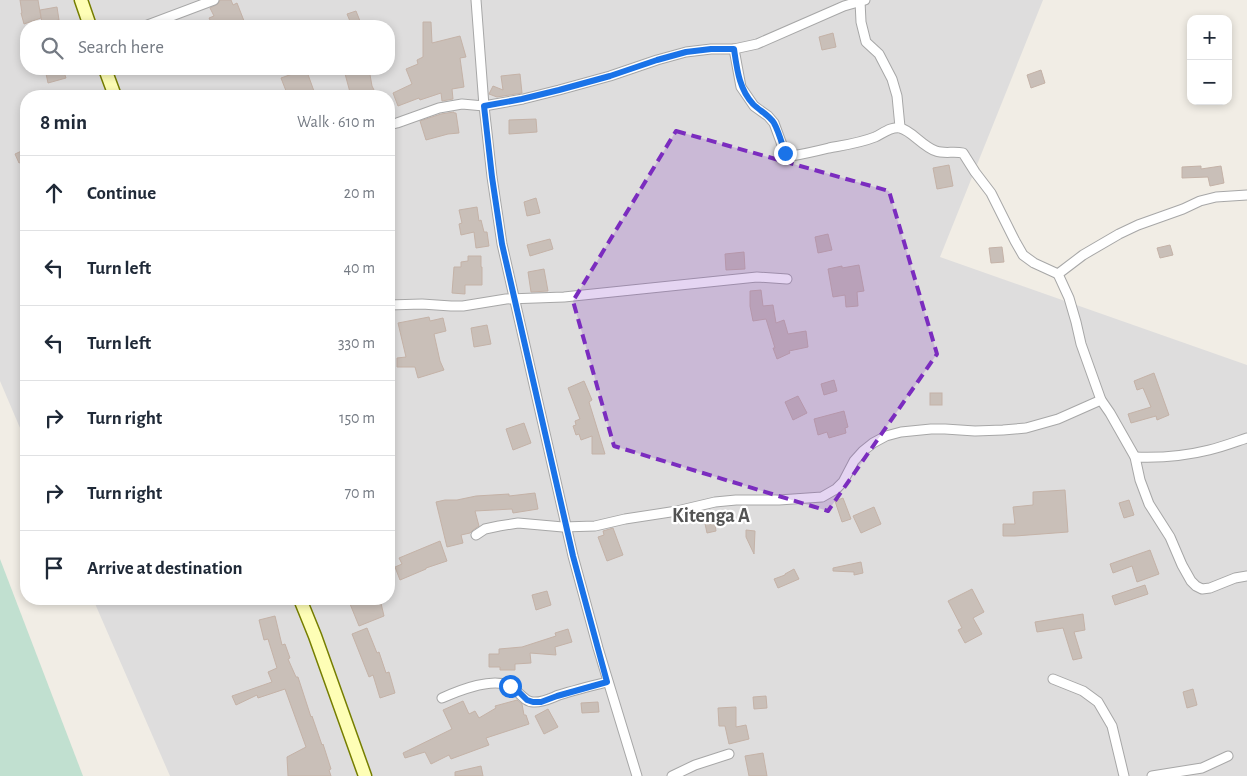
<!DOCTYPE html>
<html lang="en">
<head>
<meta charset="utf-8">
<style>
	:root { --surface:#fff; --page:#f6f6f7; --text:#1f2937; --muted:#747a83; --line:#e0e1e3 }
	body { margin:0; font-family:"Alegreya Sans",sans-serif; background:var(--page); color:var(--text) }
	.controls { position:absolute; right:15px; top:15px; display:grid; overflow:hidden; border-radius:10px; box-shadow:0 2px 8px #0003 }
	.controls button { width:45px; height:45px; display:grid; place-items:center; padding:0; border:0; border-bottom:1px solid var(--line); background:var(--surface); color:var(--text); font:25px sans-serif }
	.stop { position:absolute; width:15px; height:15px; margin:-11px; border:4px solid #1a73e8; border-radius:50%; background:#fff }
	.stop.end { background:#1a73e8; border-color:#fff; box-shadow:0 1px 5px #0008 }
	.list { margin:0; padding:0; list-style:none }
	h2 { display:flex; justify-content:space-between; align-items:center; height:65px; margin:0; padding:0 20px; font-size:21px }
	h2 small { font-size:16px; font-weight:400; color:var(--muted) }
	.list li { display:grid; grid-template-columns:32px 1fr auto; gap:15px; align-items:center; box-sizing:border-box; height:75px; padding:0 20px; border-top:1px solid var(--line) }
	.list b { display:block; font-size:19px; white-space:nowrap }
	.list em { font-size:16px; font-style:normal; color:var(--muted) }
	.icon { flex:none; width:28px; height:28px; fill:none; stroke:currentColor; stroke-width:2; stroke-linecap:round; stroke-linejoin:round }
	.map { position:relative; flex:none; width:1247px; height:776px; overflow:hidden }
	.search { position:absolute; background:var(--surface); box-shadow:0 2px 8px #0003; left:20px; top:20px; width:375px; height:55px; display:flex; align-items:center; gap:12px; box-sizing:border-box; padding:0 18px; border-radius:20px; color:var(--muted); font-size:19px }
	.panel { position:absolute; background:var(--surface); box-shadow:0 2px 8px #0003; left:20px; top:90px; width:375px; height:515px; border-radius:20px }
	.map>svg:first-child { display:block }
	.residential { fill:#dedddd; fill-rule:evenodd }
	.wetland { fill:#c1e0d0 }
	.building { fill:#c9bfb8; stroke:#c4b2a7 }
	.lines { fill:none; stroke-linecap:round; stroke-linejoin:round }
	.minor-casing { stroke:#a7a7a7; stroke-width:11 }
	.secondary-casing { stroke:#767e00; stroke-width:15 }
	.minor { stroke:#fff; stroke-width:9 }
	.secondary { stroke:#fefeb6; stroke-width:12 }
	.route { stroke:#1a73e8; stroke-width:6 }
	.marked { fill:#7b2cbf; fill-opacity:0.2; stroke:#7b2cbf; stroke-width:4; stroke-dasharray:10 6; stroke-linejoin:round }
	.labels { text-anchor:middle; stroke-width:4.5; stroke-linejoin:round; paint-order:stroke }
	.quarter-label { font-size:20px; font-weight:bold; fill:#535353; stroke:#fff }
</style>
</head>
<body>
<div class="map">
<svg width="1247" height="776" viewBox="0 0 1247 776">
	<rect width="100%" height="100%" fill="#f1ede5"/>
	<path class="residential" d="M0,0H1043L940,257L1247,365V776H170L93,599H389V96H26V442L0,381ZM26,26H389V69H26Z"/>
	<polygon class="wetland" points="0,559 83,776 0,776"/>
	<g class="building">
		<polygon points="20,0 38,0 41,18 24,24 21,13 22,13"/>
		<polygon points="220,0 231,0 233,5 237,3 246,26 213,26 209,18 214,16 210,8 218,4"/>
		<polygon points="57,7 59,20 42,23 40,10"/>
		<polygon points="356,11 362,26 352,26 347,14"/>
		<polygon points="423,22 431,22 432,43 460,36 466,57 460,58 464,87 452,89 453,99 442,101 441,93 420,100 419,98 398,106 393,93 412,84 406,69 418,64 417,60 423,57"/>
		<polygon points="833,33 836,47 822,50 819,37"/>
		<polygon points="45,69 63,69 66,78 48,83"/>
		<polygon points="306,69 315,94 307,96 288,96 281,78"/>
		<polygon points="351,69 369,69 372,86 377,96 351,96 344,70"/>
		<polygon points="1041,70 1045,83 1031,88 1027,75"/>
		<polygon points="520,74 522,93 497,97 489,94 493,86 503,90 501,76"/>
		<polygon points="454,112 454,113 456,113 459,133 448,134 426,140 420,121 441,114"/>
		<polygon points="536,119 537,132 509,134 509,120"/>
		<polygon points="26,149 26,160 19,163 15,154"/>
		<polygon points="949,165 953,186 937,189 933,168"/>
		<polygon points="1201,166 1201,169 1221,166 1224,183 1210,186 1208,177 1182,178 1182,167"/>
		<polygon points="536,198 540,213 527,216 524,202"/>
		<polygon points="477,207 479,221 481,220 484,232 487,232 489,246 476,248 474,232 461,235 459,224 462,223 459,210"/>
		<polygon points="828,234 832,250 818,253 815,237"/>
		<polygon points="550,239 553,249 530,256 527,245"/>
		<polygon points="1170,245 1173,255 1160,258 1157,248"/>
		<polygon points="1002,247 1004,262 991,263 989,248"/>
		<polygon points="744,252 745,269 726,270 725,254"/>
		<polygon points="468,256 481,256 481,267 482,267 482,285 465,285 465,294 452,293 454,267 461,267 461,262 468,261"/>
		<polygon points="859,265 864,291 857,292 858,306 846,307 845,295 833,297 828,269 842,266 842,268"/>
		<polygon points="544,269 548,291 531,292 528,272"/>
		<polygon points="761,290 763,306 773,305 776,323 784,320 788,334 806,331 808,347 789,351 790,353 777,359 773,348 775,348 766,319 753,321 750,306 750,291"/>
		<polygon points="429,317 430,321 443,318 446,331 434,334 440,361 444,370 418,378 415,367 397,367 397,358 406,357 398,323"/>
		<polygon points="487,325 491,344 474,347 471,328"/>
		<polygon points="1154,373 1169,415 1157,420 1156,416 1131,423 1128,414 1151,407 1143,388 1137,390 1134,381"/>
		<polygon points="834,380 837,391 824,395 821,384"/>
		<polygon points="584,381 592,400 589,402 605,454 592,454 592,436 581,440 579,434 576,435 573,426 576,425 575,421 580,419 568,388"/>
		<rect x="930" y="393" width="12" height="12"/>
		<polygon points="798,396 807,413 793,420 785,402"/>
		<polygon points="844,411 848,427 845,428 846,433 829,438 827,432 818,435 814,419"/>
		<polygon points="524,423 531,443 513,450 506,429"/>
		<polygon points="1065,490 1068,532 1015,536 1003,536 1003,524 1015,524 1013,507 1033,505 1033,492"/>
		<polygon points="535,493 538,509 513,513 512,509 475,511 479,526 473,530 470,533 461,535 463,543 447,547 436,502 445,500 457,500 476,496 509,494 509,496"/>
		<polygon points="843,498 851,519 842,522 835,501"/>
		<polygon points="1129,500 1134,515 1124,518 1119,503"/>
		<polygon points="874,507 881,524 861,533 853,516"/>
		<polygon points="714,517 716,531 707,533 704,519"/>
		<polygon points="613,528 623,555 607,561 598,537 604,535 603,531"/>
		<polygon points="746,530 755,531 754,554 746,537"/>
		<polygon points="440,541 447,561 426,568 426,569 400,580 395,567 402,564 399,558"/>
		<polygon points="1150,550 1159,574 1137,582 1132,566 1113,573 1110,564"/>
		<polygon points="861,562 863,573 854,575 854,572 833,571 833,568"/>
		<polygon points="794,569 799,579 778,588 774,579 785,575 785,574"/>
		<polygon points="1145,585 1148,594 1115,605 1112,596"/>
		<polygon points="972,589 984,612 973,618 982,634 965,643 958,630 962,628 948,601"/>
		<polygon points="547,591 551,605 536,610 532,595"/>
		<polygon points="348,599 380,599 384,616 359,626"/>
		<polygon points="1083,614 1085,630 1074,632 1082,658 1073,660 1063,628 1037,632 1035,622"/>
		<polygon points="275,616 282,645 285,644 290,658 288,659 296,677 298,677 311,717 312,716 322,745 323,744 331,769 329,770 331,776 288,776 287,757 306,747 285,689 258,698 257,695 236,705 232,696 272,682 268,672 277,668 268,639 264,640 259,620"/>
		<polygon points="367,628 377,653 379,652 386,673 389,672 395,693 380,698 373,675 369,677 352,634"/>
		<polygon points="568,629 572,642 555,647 556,655 530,653 531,663 515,664 515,670 500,670 500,667 489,667 489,654 499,654 499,649 522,647 556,636 555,633"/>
		<polygon points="1193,689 1197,705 1187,708 1183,692"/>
		<polygon points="766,696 767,708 754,709 753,697"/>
		<polygon points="517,700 522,704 524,715 526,715 529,724 486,738 489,745 451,759 449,755 431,764 425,752 405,758 403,753 452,729 443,710 463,701 469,714 475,711 479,718 496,708 495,706"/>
		<polygon points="598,702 599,712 582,713 581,703"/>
		<polygon points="736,707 736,727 746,725 749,739 729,744 725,726 719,726 718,708"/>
		<polygon points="548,709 558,727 544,734 535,716"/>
		<polygon points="763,753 767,776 749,776 745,756"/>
		<polygon points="481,766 483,776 455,776 455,772"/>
	</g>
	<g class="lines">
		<defs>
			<g id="minor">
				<polyline points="476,0 484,106 492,177 502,244 573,556 598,648 637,776"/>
				<polyline points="860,1 861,22 866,42 879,54 892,79 897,96 900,127"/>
				<polyline points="145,26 214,0"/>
				<path d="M734,49L741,87L754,106L768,116L774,123L785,153L791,156C804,154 817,151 829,148C845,145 860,143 875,137C882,134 891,126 900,128C911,130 923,147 936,151C944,154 954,151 963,153L975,172L991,193L1015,241L1023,255L1034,263L1058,274"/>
				<polyline points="389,125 397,123 439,108 462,104 484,106 523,99 559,90 610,76 657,60 686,52 711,49 734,49 757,44 844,6 865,0"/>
				<polyline points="1247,195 1216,197 1200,201 1183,209 1138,225 1119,234 1083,255 1058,274 1069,298 1076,322 1081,344 1101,400 1110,413 1135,457 1140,480 1149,504 1170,537 1182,565 1191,581 1196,586 1202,589 1210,588 1235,578 1247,576"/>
				<polyline points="389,305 422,304 451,306 463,306 506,299 564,297 757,277 787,279"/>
				<path d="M1135,457C1160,458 1185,456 1209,450C1222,447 1235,442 1247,438"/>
				<polyline points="476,535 485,529 499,526 518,523 563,527 595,526 625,519 677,511 715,502 736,500 779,500 822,497 836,489 843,482 854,461 863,451 873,443 886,436 901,432 931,429 945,429 975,431 1003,430 1026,428 1058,419 1101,400"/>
				<polyline points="1053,679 1083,691 1098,702 1112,726 1124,776"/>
				<path d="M442,698C460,690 494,676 512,687C519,692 525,702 533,702C542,703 551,698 559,695C575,690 591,686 607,682"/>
				<polyline points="672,776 695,765 729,754"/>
				<polyline points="1152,776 1202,768 1228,756"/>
			</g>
			<g id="secondary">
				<polyline points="81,0 90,26"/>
				<polyline points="105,69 115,96"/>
				<polyline points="300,599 315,636 365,776"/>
			</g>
		</defs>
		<use href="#minor" class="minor-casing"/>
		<use href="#secondary" class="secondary-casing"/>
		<use href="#minor" class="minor"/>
		<use href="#secondary" class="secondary"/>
	</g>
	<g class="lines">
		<path class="route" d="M510,686L520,693L527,700L533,702H541L557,696L607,682L573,556L502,244L492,177L484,106L522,99L559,90L610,76L657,60L686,52L711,49H734C737,69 739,89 753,104C760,111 769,115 774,123C779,132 782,144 785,153"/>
	</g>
	<path class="marked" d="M676,131L889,191L937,354L828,511L614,446L573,301Z"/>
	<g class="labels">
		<g class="quarter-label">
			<text x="711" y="522">Kitenga A</text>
		</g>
	</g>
</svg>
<div class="controls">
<button>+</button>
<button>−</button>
</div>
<div class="stop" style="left:510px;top:686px"></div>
<div class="stop end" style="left:785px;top:153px"></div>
<div class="search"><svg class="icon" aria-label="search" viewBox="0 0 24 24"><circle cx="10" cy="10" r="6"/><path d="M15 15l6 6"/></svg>Search here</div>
<section class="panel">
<h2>8 min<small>Walk · 610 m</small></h2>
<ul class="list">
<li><svg class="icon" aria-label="ahead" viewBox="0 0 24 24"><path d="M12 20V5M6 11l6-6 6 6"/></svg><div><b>Continue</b></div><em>20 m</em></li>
<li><svg class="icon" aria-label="left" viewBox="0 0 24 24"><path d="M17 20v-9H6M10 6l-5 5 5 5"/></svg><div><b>Turn left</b></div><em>40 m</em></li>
<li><svg class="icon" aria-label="left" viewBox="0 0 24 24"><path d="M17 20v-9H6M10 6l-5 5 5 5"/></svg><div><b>Turn left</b></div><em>330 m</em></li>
<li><svg class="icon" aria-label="right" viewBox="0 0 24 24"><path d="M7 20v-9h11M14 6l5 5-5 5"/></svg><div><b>Turn right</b></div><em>150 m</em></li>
<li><svg class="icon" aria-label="right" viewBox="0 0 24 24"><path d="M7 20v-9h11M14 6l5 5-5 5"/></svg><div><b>Turn right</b></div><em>70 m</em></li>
<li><svg class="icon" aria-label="arrive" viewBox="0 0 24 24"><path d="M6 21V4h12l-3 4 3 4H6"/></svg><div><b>Arrive at destination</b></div></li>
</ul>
</section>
</div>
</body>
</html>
